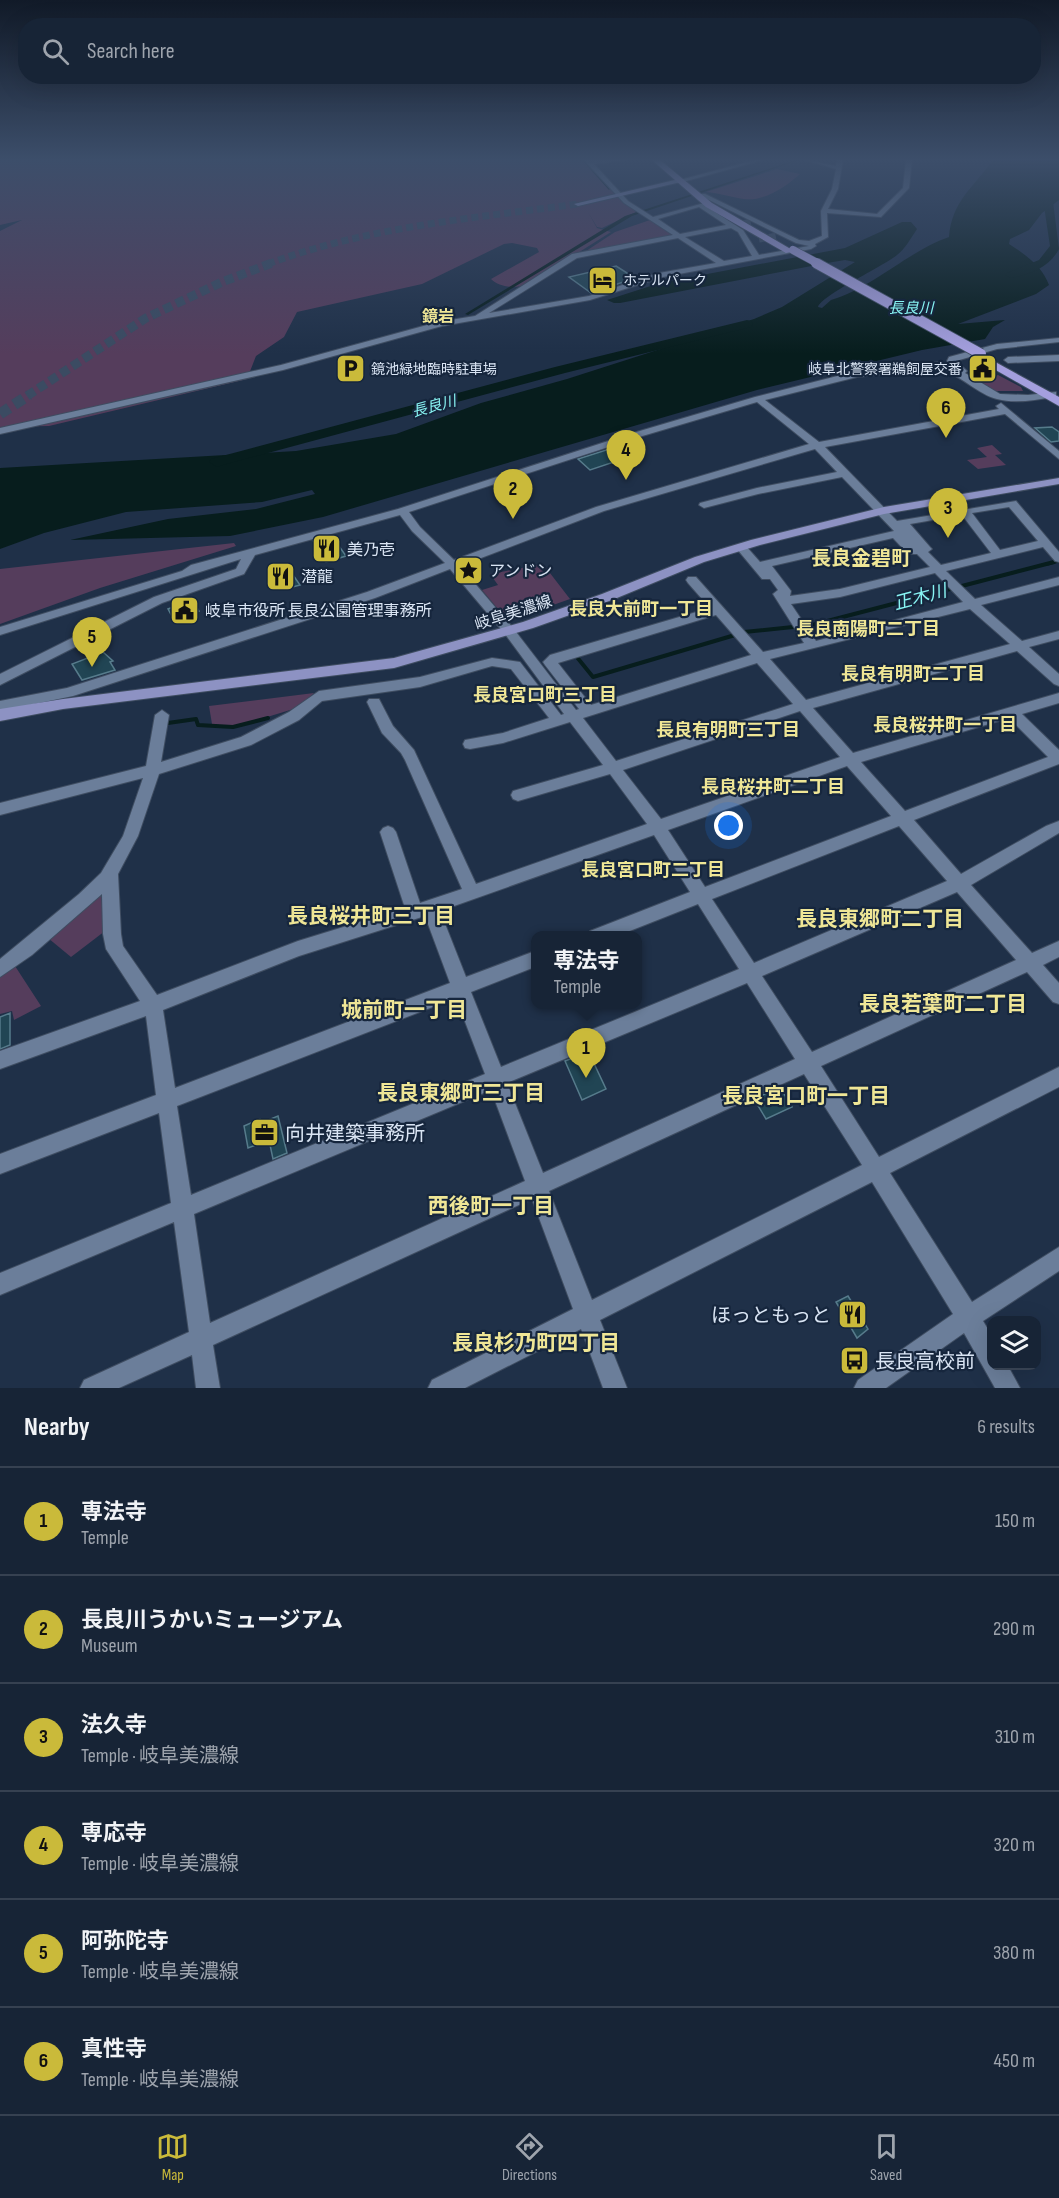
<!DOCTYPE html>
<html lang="en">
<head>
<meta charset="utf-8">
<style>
	:root { --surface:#172436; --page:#243042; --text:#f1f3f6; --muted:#9ea4ad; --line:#364151; --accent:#caba3a }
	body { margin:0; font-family:"Sofia Sans Condensed","Noto Sans JP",sans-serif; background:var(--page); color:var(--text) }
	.controls { position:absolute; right:18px; bottom:18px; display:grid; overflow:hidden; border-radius:12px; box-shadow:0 6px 24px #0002 }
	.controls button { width:54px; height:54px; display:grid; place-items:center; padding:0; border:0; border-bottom:2px solid var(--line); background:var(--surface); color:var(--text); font:30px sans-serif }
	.you { position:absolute; left:729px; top:826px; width:21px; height:21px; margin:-15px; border:4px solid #fff; border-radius:50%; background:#1a73e8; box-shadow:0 0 0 9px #1a73e833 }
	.badge { display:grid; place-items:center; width:39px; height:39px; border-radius:50%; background:var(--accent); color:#111; font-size:20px; font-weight:700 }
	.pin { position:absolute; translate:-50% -50px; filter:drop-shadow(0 2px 3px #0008) }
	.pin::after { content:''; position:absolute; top:32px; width:21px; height:18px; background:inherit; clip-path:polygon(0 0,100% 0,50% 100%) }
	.popup { position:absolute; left:531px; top:931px; width:111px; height:78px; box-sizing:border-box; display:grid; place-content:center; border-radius:12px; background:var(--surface); filter:drop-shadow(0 2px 4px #0005); font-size:20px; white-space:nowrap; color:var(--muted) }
	.popup b { font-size:22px; color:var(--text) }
	.popup::after { content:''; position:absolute; left:50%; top:100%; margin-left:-12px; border:12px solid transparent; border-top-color:var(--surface) }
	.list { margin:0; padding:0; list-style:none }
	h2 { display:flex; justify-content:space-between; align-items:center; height:78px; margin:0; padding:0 24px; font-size:26px }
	h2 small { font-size:20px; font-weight:400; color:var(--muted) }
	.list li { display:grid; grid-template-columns:39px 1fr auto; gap:18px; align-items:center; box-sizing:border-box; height:108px; padding:0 24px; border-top:2px solid var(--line) }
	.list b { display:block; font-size:22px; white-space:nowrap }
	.list p { margin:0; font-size:20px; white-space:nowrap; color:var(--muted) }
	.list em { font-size:20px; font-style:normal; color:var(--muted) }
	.icon { flex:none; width:33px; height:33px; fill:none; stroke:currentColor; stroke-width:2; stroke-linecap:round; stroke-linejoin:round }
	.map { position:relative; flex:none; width:1059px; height:1388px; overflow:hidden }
	.search { position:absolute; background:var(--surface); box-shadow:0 6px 24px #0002; left:18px; right:18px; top:18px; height:66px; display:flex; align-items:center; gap:15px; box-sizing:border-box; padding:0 21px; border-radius:24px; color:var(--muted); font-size:22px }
	.sheet { height:726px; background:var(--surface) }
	nav { display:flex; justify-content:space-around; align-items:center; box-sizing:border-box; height:84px; border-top:2px solid var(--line); background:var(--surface); font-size:16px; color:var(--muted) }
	nav a { display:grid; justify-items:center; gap:3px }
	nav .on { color:var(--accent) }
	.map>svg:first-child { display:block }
	.green { fill:#553d5c }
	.water { fill:#071d1d }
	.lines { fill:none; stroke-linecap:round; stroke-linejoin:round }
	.stream-far2 { stroke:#071d1d; stroke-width:1.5 }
	.stream-far1 { stroke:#071d1d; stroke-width:3 }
	.stream { stroke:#071d1d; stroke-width:4 }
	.river { fill:#071d1d; fill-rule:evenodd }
	.building { fill:#214554; stroke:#567b8b; stroke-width:1.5 }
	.minor-tunnel { stroke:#3b4b62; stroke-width:7; stroke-dasharray:7 3; stroke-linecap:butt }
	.major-tunnel-far2 { stroke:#3b4b62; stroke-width:7; stroke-dasharray:7 4; stroke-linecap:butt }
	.major-tunnel-far1 { stroke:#3b4b62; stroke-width:9; stroke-dasharray:9 4.5; stroke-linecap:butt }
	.major-tunnel { stroke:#3b4b62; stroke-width:11; stroke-dasharray:11 6; stroke-linecap:butt }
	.minor-casing { stroke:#3f4d61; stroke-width:2 }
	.major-casing { stroke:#3f4d61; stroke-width:2 }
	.highway-casing { stroke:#3f4d61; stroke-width:2 }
	.minor { fill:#6b7e9a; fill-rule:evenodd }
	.major { fill:#8d92c3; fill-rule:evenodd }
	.highway { fill:#a49fde; fill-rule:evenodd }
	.highway-bridge-far1-casing { stroke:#3f4d61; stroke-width:9; stroke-linecap:butt }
	.highway-bridge-casing { stroke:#3f4d61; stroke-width:12; stroke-linecap:butt }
	.highway-bridge-far1 { stroke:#a49fde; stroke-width:8 }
	.highway-bridge { stroke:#a49fde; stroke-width:10 }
	.labels { text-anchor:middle; stroke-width:4.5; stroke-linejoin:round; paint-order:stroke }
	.far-poi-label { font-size:14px; fill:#dae5f4; stroke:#16263d; text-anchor:start }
	.far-water-label { font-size:15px; font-style:italic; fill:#88f4f3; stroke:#16263d }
	.far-quarter-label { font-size:16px; font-weight:bold; fill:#efe696; stroke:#16263d }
	.poi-label { font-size:16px; fill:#dae5f4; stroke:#16263d; text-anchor:start }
	.street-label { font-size:16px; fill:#dae5f4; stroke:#16263d }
	.water-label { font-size:18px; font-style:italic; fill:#88f4f3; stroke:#16263d }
	.neighbourhood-label { font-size:18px; font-weight:bold; fill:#efe696; stroke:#16263d }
	.quarter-label { font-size:20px; font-weight:bold; fill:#efe696; stroke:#16263d }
	.near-poi-label { font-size:20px; fill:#dae5f4; stroke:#16263d; text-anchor:start }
	.near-neighbourhood-label { font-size:21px; font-weight:bold; fill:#efe696; stroke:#16263d }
</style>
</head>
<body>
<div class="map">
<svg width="1059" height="1388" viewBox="0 0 1059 1388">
	<rect width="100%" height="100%" fill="#1f3048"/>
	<g class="green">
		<path d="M0,160H586L636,212L602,228L597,227L588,212L597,228L611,232L527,285C515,288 500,288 491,279L539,252L537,248L512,243L504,244L422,284L297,312L284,337L256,356L247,379L49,426L0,427V231L22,220L0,225Z"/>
		<path d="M777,169L800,174C787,186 764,202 744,199C731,197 719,193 706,192Z"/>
		<polygon points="650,220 675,235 583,253 615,232"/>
		<polygon points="998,375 1021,387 1023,391 995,391 977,379 991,378"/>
		<polygon points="992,445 1002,454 995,455 1006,465 978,469 967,460 987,457 977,448"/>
		<polygon points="234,543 236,546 100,588 0,624 0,569"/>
		<polygon points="543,564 570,599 508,621 482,590 498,585 490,574"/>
		<polygon points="314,693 300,707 234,727 212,724 209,706"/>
		<polygon points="101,893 105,931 71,957 48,938"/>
		<polygon points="15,966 41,1006 14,1020 12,1011 0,1014 0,976"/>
	</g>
	<g class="water">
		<polygon points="796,160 799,160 632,216 468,315 465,314 625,216"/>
		<path d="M993,160H1059V200L1042,213L1029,230L1010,239L1009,244C1026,255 1042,266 1049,285L1036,294L958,324L1005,320L993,327L985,339L922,350L757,390L323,517L230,536L70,540L168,519L256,509L315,494L312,490L262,502L126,512L44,533L0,549V468L296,451L396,434L481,403L567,379L754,319L782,307L855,262L845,260L827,263L620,303H614L607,300L660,283L845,248L902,222H911L917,229C911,238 905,249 897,255C882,267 822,295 818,307L822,308L831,300C873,288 908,251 949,237C952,201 973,188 993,160Z"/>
	</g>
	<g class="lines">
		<polyline class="stream-far2" points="584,161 609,189"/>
		<polyline class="stream-far1" points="1048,564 1059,561"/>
		<g class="stream">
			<polyline points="744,632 812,625 1054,562"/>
			<polyline points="576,656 593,677 735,635"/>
			<polyline points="168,723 196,719 198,725 233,727 268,718"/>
		</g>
		<g class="river">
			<path d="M1034,160H1042L1051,186L1059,249C1049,268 1030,274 1011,278L1005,275L1007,273L1039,260L1050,246L1041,186Z"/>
			<polygon points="747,320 751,321 753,324 751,327 565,373 223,465 217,467 209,462 211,459 555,367"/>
		</g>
	</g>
	<g class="building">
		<polygon points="616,266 635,278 591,293 569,277"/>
		<polygon points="1052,427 1059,432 1059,441 1051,442 1035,428"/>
		<polygon points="625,444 638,454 590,470 578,459"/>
		<polygon points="332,536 346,556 326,562 313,541"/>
		<polygon points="287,564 291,572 300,585 289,588 284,581 276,583 268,571"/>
		<polygon points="193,600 199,611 174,620 168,609"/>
		<polygon points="103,652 113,661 110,662 115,670 82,680 72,664"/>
		<polygon points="10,1013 10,1045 0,1049 0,1017"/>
		<polygon points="591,1051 593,1056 591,1057 606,1089 582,1100 565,1061"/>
		<polygon points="780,1087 792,1107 766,1119 754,1099"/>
		<polygon points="278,1116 287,1153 273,1159 269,1140 248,1148 244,1126 260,1119 261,1123"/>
		<polygon points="848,1296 868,1329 857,1338 836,1302"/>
	</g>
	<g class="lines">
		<g class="minor-tunnel">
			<polyline points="734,225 753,222"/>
			<polyline points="759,239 777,236"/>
		</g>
		<path class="major-tunnel-far2" d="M268,264C366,227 474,218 578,204"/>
		<polyline class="major-tunnel-far1" points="27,396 146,318 222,282 272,263"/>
		<polyline class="major-tunnel" points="0,414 29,395"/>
		<defs>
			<g id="minor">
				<path d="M584,160H625L594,164L628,201L653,217L708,202L712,205L707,207L743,230L759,255L809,246L796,243L701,196V194H705L799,240L809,241L822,236L821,211L832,189L836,169L805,160L836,166L837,160H843L838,189L828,209L877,214L903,188L906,160H912L909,188L881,217L827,213L828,237L815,244L816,246L811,249L663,277L590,300L442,326L283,370L0,434V428L281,365L438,322L475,316L572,254L673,235L624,203ZM699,207L726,225L680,234L658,219ZM731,228L738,232L752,256L724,261L685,237ZM678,238L716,263L659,273L589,296L489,313L577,258Z"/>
				<polygon points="755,160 763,160 679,183 676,181"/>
				<path d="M1059,338V342L997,349L956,361L967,371L965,373L1000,394L1028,395L1056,392V396L1053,397C1035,400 1015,404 997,399C979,395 959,374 939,368L857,377L765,400L819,442L999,409L996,406L1001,403L1059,451V459L1005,414L825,447L897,521L1016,501L1059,552V562L1055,561L1043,547L946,571L975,599L1059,577V585L981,605L1022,641L1059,631V639L1029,647L1059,674V686L1054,684L1017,651L813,708L853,753L1059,693V703L1022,714L1059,750V764L914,820L961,874L1046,826L1059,821V833L971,885L1032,953L1059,941V957L1043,965L1059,983V1004L1053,1002L1027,972L821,1066L879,1157L1059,1067V1087L890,1173L972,1302L1059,1247V1271L983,1321L992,1336V1366H1008L1020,1388H995L964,1333L886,1388H854L858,1380L953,1314L872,1182L600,1320L627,1388H603L581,1329L465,1388H428L432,1380L573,1309L532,1199L213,1345L220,1388H196L192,1355L119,1388H80L84,1380L189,1332L174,1222L0,1295V1273L171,1203L159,1113L0,1174V1154L156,1095L146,1016L0,1069V1051L140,1001L106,949L103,934L102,894L32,955L0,977V959L79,894L101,873L123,836L143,778L0,815V803L146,766L155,715L162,710L169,715L161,762L241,737L289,712L319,691L420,677L492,658L520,662L561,715L564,714L505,634L450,569L375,598L73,696L0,711V701L67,688L367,592L445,563L412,531L400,515L255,555L244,574L162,603L0,685V674L154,597L236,569L241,559L0,635V627L182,571L191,565L398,509L633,433L755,397L857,371L940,362L952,366L947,361L949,357L997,344ZM757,402L809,444L596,507L454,560L420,527L409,512L639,437ZM815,449L837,472L757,488L700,503L699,505L704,508L758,494L842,477L894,531L760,562L745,545H737V549L762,579H770L778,590L773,594L804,643L763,652L696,577H688L686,580L688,583L710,608L550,655L543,662L545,665L579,709L576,710L513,628L460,566L604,511ZM1009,507L1038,541L1000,550L972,513ZM962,515L991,553L941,565L928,552L932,549L930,547L910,524ZM893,538L908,554H917L930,567L840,589L790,596L791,591L772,566ZM935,573L963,602L816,641L791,604L840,597ZM970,609L1010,644L806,700L770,659ZM716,615L751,655L591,705L558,663ZM757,663L793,704L616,761L583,718ZM492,666L511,669L549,718L503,733L465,740L463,744L465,748L470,749L503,743L570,722L603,765L513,791L511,795L513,799L518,801L610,774L647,824L476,884L414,750L393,726L379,699H369L367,702L382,733L401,753L405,760L462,889L420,903L396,832L393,828L388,826L383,828L380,832L405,908L298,941L157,995L123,946L121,934L118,874L138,836L159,774L251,745L299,720L322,701L420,687ZM800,711L840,757L661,819L623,770ZM1009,718L1048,757L905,811L861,762ZM847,766L891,816L705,887L668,830ZM899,826L947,881L754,963L712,899ZM654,835L690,892L590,931L588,936H617L698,904L739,969L501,1067L471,992L535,967V951L466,977L440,911ZM957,892L1016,960L812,1052L762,976ZM425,916L450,983L175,1088L163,1010L299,956ZM747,983L795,1059L543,1173L507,1083ZM456,998L485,1074L191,1195L177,1106ZM804,1074L862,1165L592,1300L549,1191ZM491,1090L525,1181L210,1323L194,1214Z"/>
				<polygon points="1059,355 1059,361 1008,363 1004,360 1008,357"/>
			</g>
			<g id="major">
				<polygon points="679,179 681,182 578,206 574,204"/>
				<polygon points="1059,478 1059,484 884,514 760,545 704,562 612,600 533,628 394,668 63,709 0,721 0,709 63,699 394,658 523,622 602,594 695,557 751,540 884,507"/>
			</g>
			<g id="highway">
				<polygon points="652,160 660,160 712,203 794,251 786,253 706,207"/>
				<polygon points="977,352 1059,397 1059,406 973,357 973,353"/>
			</g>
		</defs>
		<use href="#minor" class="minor-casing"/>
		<use href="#major" class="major-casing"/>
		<use href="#highway" class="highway-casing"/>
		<use href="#minor" class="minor"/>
		<use href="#major" class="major"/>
		<use href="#highway" class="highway"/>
		<defs>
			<polyline id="highway-bridge-far1" points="793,250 819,264"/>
			<polyline id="highway-bridge" points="816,263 981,354"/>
		</defs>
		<use href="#highway-bridge-far1" class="highway-bridge-far1-casing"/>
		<use href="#highway-bridge" class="highway-bridge-casing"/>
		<use href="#highway-bridge-far1" class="highway-bridge-far1"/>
		<use href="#highway-bridge" class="highway-bridge"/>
	</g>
	<linearGradient id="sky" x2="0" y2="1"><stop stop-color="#111a28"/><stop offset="0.45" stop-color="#3c4e6a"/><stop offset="1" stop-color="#3c4e6a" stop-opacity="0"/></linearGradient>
	<rect width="1059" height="354" fill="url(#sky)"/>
	<defs>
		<symbol id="hotel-square" viewBox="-11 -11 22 22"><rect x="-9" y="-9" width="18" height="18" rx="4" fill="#caba3a" stroke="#16263d"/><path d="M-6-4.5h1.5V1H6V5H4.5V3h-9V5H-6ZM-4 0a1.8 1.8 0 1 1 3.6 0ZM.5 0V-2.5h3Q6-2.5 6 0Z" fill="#111"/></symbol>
		<symbol id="parking-square" viewBox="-11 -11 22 22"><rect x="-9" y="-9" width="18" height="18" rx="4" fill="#caba3a" stroke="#16263d"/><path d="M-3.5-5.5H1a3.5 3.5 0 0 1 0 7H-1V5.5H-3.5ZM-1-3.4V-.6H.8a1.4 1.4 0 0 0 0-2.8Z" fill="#111"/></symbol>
		<symbol id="civic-square" viewBox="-11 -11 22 22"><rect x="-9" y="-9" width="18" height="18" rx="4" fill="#caba3a" stroke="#16263d"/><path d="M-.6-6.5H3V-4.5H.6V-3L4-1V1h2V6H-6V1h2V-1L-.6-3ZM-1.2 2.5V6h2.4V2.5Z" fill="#111"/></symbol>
		<symbol id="restaurant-square" viewBox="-11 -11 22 22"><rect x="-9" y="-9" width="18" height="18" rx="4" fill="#caba3a" stroke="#16263d"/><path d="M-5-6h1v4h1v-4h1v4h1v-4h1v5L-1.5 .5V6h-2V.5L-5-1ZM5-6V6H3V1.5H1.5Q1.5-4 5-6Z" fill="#111"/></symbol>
		<symbol id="sight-square" viewBox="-11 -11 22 22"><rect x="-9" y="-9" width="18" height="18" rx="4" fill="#caba3a" stroke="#16263d"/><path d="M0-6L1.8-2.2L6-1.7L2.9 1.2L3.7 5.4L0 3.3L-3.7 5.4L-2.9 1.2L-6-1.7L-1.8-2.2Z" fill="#111"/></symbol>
		<symbol id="office-square" viewBox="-11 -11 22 22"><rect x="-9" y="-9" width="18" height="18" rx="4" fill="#caba3a" stroke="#16263d"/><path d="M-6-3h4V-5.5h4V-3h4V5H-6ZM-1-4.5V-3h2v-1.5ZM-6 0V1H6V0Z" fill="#111"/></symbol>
		<symbol id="bus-square" viewBox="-11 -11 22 22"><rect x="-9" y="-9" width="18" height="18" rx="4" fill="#caba3a" stroke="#16263d"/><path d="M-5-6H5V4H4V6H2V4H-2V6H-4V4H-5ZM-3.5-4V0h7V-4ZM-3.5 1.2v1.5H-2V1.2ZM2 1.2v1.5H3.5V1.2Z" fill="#111"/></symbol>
	</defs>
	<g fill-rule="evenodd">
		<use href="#hotel-square" x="586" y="264" width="33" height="33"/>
		<use href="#parking-square" x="334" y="352" width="33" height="33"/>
		<use href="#civic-square" x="966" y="352" width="33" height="33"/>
		<use href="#restaurant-square" x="310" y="532" width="33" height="33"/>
		<use href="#sight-square" x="452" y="554" width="33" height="33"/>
		<use href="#restaurant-square" x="264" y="560" width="33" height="33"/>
		<use href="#civic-square" x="168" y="594" width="33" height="33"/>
		<use href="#office-square" x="248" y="1116" width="33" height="33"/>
		<use href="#restaurant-square" x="836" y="1298" width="33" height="33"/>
		<use href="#bus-square" x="838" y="1344" width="33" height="33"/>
	</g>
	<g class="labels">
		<g class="far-poi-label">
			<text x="623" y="285">ホテルパーク</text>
			<text x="371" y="374">鏡池緑地臨時駐車場</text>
			<text x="962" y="374" text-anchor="end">岐阜北警察署鵜飼屋交番</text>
		</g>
		<g class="far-water-label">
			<text x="911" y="313">長良川</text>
			<text transform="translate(434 406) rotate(-15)" y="5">長良川</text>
		</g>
		<g class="far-quarter-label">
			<text x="438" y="322">鏡岩</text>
		</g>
		<g class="poi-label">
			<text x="347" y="555">美乃壱</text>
			<text x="489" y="576">アンドン</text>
			<text x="301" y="582">潜龍</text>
			<text x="205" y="616">岐阜市役所 長良公園管理事務所</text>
		</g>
		<g class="street-label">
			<text transform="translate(513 612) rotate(-18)" y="6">岐阜美濃線</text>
		</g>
		<g class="water-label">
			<text transform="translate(920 597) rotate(-15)" y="6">正木川</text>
		</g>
		<g class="neighbourhood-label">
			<text x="641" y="615">長良大前町一丁目</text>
			<text x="868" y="635">長良南陽町二丁目</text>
			<text x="913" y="680">長良有明町二丁目</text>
			<text x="545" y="701">長良宮口町三丁目</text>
			<text x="945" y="731">長良桜井町一丁目</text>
			<text x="728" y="736">長良有明町三丁目</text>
			<text x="773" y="793">長良桜井町二丁目</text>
			<text x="653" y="876">長良宮口町二丁目</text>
		</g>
		<g class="quarter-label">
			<text x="861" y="565">長良金碧町</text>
		</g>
		<g class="near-poi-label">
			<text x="285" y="1140">向井建築事務所</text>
			<text x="831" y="1322" text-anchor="end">ほっともっと</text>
			<text x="875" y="1368">長良高校前</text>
		</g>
		<g class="near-neighbourhood-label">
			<text x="371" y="923">長良桜井町三丁目</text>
			<text x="880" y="926">長良東郷町二丁目</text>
			<text x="943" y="1011">長良若葉町二丁目</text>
			<text x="404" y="1017">城前町一丁目</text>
			<text x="461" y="1100">長良東郷町三丁目</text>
			<text x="806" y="1103">長良宮口町一丁目</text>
			<text x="491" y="1213">西後町一丁目</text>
			<text x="536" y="1350">長良杉乃町四丁目</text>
		</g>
	</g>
</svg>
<div class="controls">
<button><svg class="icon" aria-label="layers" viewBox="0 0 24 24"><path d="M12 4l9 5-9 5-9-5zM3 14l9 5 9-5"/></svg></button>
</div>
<div class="you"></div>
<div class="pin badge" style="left:586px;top:1078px">1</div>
<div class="popup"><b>専法寺</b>Temple</div>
<div class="pin badge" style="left:513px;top:519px">2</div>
<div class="pin badge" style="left:948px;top:538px">3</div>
<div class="pin badge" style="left:626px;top:480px">4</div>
<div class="pin badge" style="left:92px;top:667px">5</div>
<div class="pin badge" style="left:946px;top:438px">6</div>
<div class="search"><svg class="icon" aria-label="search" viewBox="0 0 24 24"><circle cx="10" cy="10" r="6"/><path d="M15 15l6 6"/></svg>Search here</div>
</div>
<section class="sheet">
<h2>Nearby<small>6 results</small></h2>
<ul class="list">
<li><span class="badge">1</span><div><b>専法寺</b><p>Temple</p></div><em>150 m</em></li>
<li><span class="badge">2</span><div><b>長良川うかいミュージアム</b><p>Museum</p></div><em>290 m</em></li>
<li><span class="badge">3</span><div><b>法久寺</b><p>Temple · 岐阜美濃線</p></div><em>310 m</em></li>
<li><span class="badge">4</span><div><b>専応寺</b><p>Temple · 岐阜美濃線</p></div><em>320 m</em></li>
<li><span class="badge">5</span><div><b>阿弥陀寺</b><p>Temple · 岐阜美濃線</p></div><em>380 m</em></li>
<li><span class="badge">6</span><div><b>真性寺</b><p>Temple · 岐阜美濃線</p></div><em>450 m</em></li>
</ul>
</section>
<nav>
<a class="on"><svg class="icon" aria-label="map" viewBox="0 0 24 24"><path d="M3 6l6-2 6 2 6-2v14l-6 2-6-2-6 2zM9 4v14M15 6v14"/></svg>Map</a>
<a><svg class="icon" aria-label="directions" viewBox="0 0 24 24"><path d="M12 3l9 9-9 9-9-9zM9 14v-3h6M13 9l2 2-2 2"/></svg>Directions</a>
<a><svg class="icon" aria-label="saved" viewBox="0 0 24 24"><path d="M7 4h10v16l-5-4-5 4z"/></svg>Saved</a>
</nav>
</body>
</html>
